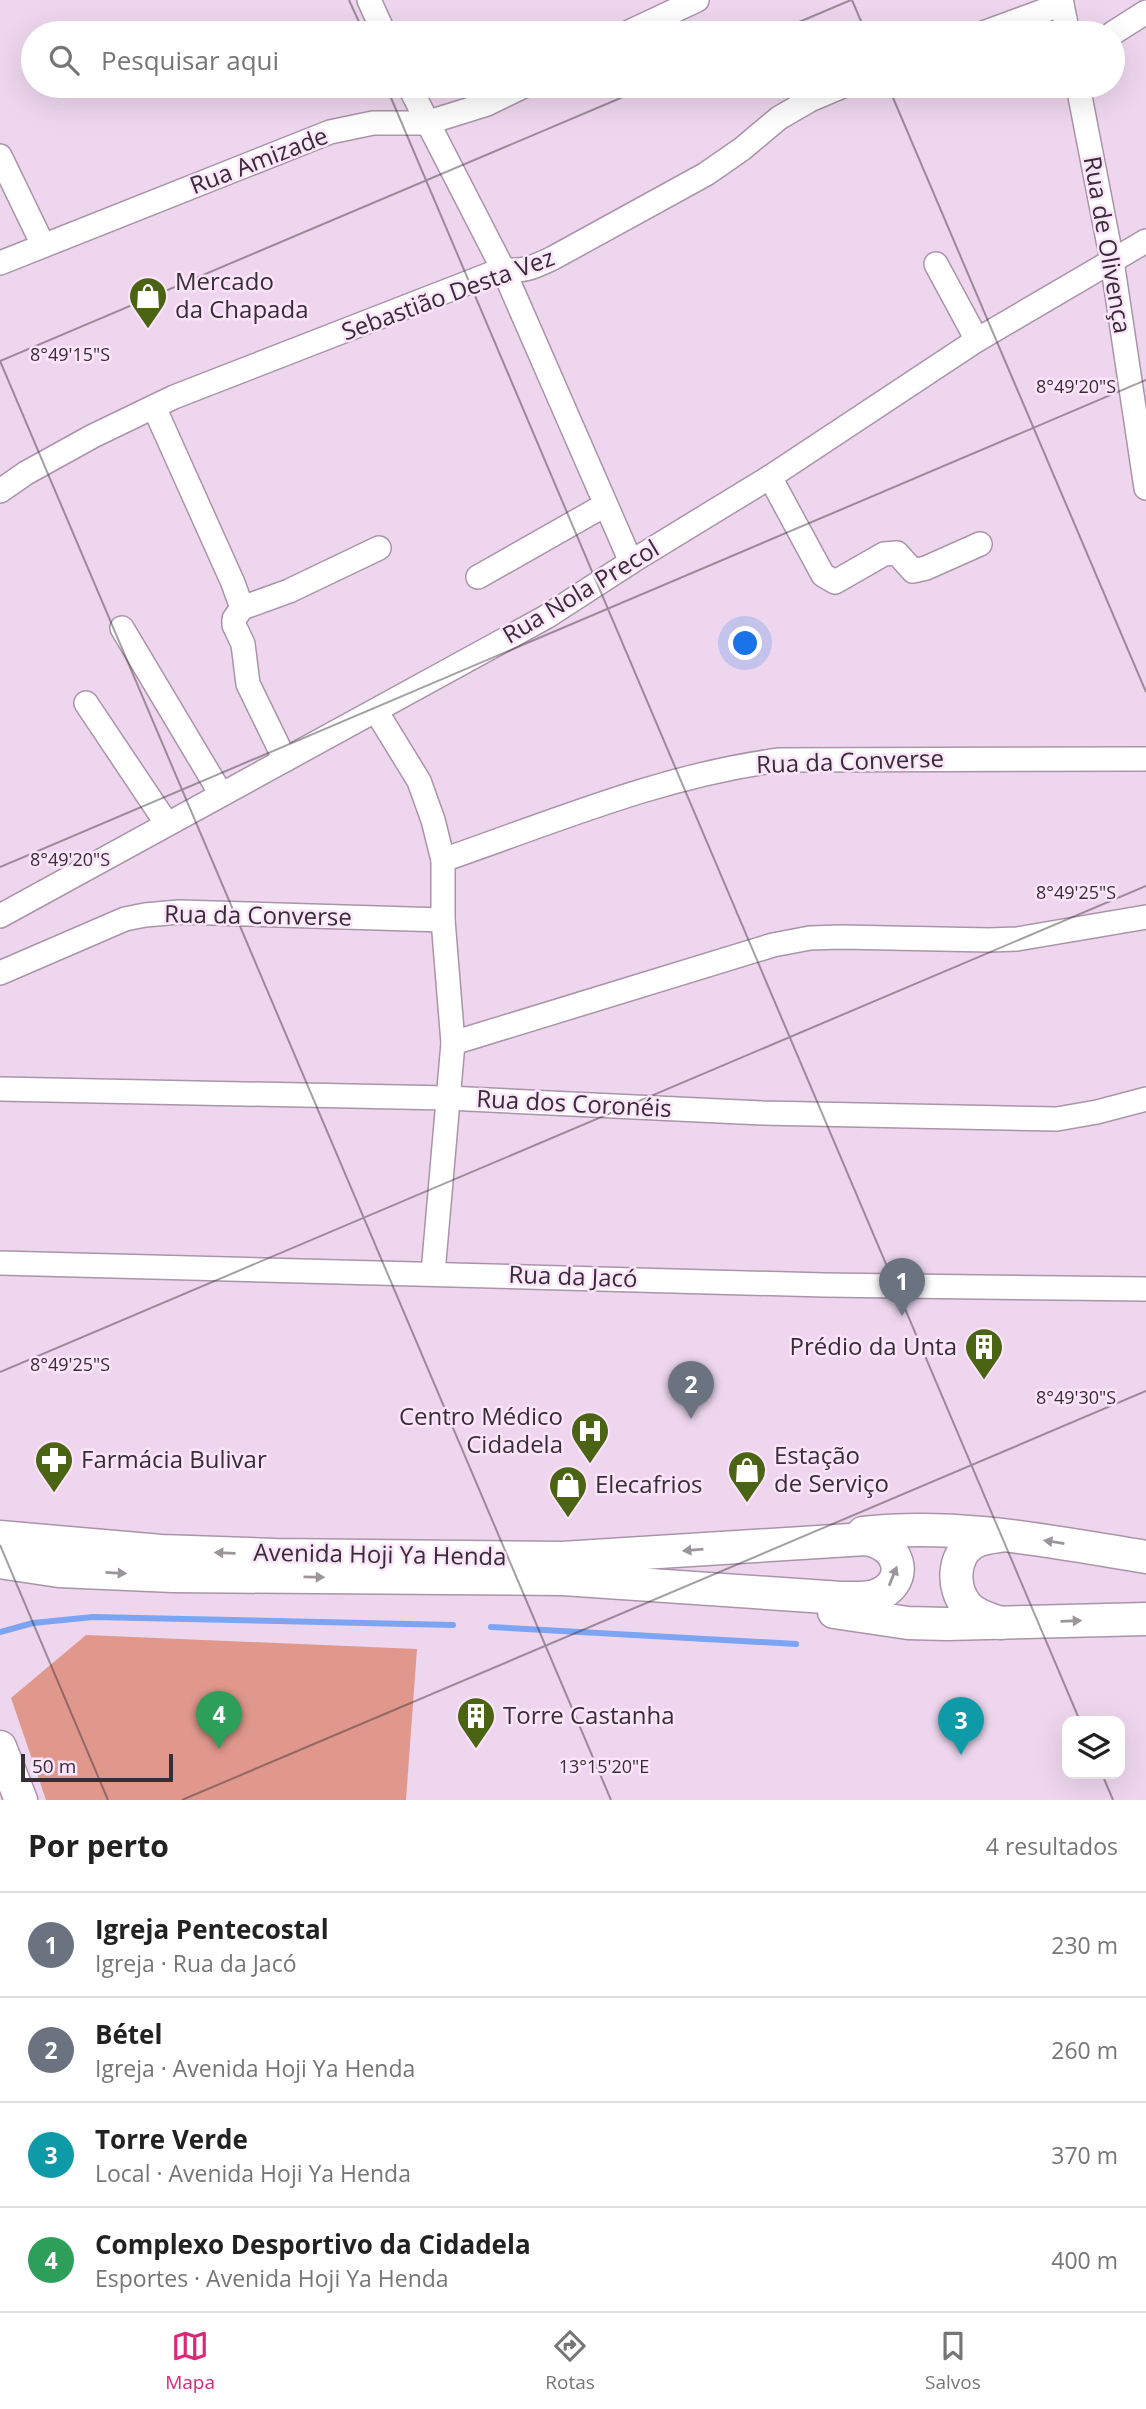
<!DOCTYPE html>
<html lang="pt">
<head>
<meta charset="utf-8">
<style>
	:root { --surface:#fff; --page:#f6f6f6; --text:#222; --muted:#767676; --line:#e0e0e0; --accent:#db2777 }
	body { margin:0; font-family:"Open Sans",sans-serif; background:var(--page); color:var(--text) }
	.controls { position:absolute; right:21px; bottom:21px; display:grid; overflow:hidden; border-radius:14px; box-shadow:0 7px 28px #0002 }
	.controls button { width:63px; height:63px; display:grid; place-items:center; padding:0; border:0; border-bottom:2px solid var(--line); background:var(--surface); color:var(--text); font:35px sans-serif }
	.scale { position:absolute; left:21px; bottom:18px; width:152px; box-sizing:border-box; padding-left:7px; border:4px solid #372d36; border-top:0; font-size:19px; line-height:24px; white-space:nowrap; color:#372d36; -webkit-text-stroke:5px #fce4fb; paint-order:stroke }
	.you { position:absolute; left:746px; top:644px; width:24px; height:24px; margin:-18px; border:5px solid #fff; border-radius:50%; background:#1a73e8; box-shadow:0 0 0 10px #1a73e833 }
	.badge { display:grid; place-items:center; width:46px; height:46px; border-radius:50%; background:var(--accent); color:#fff; font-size:23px; font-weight:700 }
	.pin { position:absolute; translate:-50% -58px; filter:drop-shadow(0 2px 4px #0008) }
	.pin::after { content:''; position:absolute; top:37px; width:24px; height:21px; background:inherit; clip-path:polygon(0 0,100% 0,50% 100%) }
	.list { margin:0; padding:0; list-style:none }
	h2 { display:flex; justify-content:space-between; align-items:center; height:91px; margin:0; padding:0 28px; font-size:30px }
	h2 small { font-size:23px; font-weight:400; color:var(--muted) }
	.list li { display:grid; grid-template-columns:46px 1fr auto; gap:21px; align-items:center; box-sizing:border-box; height:105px; padding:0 28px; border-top:2px solid var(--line) }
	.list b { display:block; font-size:26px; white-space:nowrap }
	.list p { margin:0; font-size:23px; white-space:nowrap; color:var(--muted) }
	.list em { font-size:23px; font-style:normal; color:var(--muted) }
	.icon { flex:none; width:38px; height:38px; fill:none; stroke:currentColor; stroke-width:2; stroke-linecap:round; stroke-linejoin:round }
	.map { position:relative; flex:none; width:1146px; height:1800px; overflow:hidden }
	.search { position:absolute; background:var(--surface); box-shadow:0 7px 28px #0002; left:21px; right:21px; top:21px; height:77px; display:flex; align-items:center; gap:18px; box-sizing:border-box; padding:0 24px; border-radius:38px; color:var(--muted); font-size:26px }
	.sheet { height:511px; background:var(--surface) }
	nav { display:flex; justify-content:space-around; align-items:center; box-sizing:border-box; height:98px; border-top:2px solid var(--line); background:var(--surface); font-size:19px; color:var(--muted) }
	nav a { display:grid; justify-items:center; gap:4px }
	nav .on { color:var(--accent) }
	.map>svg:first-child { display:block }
	.green { fill:#e0988c }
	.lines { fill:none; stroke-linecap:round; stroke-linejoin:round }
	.stream { stroke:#7ca4f3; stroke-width:6 }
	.street-casing { stroke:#aa94a9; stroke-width:26 }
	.secondary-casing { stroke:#aa94a9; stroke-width:35 }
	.street { stroke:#fff; stroke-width:23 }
	.secondary { stroke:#fff; stroke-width:32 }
	.oneway { fill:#9b969a }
	.ticks { fill:none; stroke:#372d36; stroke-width:2; stroke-opacity:0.45 }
	.labels { text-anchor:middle; stroke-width:5; stroke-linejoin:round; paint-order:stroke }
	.street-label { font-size:24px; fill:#372d36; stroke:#fce4fb }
	.poi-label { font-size:24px; fill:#372d36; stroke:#fce4fb; text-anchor:start }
	.ticks-label { font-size:18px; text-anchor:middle; fill:#372d36; stroke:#fce4fb; stroke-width:5; stroke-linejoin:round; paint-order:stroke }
</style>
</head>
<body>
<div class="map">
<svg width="1146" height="1800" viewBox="0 0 1146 1800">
	<rect width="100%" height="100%" fill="#eed7ee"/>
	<polygon class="green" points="86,1635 417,1649 406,1800 46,1800 11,1698"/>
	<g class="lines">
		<g class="stream">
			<polyline points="491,1627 796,1644"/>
			<polyline points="0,1632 33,1623 93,1617 453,1625"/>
		</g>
		<defs>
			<g id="street">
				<polyline points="369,0 384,33"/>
				<polyline points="1061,0 1068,33"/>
				<polyline points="627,33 697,0"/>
				<polyline points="983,33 1062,4"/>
				<polyline points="1113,33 1146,12"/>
				<polyline points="409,86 503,269 631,562"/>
				<polyline points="1078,86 1112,261 1146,488"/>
				<polyline points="0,156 43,245"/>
				<polyline points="0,263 330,132 373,123 426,123 487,104 524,86"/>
				<polyline points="936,264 977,340"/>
				<polyline points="154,407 233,583 242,608"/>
				<polyline points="770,477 823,575 835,582 884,554 897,553 913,571 926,568 980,544"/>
				<path d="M0,491L26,473L93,436L174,397L503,269C523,273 536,266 553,258L706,174L742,149L779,118L810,100L843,86"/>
				<polyline points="478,577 605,505"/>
				<polyline points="122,628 221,794"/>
				<polyline points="86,703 167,824"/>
				<polyline points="376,711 419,781 433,820 443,860 443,920 453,1043 433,1273"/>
				<polyline points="285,760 248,684 243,644 234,625 234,619 242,608 289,591 379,548"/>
				<path d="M443,860C553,822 663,775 780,760L1146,759"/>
				<polyline points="0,916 546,617 631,562 770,477 977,340 1146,241"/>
				<polyline points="0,973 125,919 145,915 179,912 443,920"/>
				<polyline points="453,1043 773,945 810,938 841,937 989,940 1017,939 1146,917"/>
				<polyline points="0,1089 447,1098 762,1113 1057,1119 1097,1112 1146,1099"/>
				<polyline points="0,1263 824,1285 1146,1289"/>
			</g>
			<g id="secondary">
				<path d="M863,1533C958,1522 1052,1542 1146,1557"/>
				<path d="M999,1536C990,1537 981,1538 973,1543C952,1556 952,1589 967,1606C976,1616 989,1619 1001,1623"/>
				<path d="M0,1537L161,1551L275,1555L562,1558L866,1539C905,1546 908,1585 875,1596C864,1599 852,1598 841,1598L563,1579L173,1576L59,1571L0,1562"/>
				<polyline points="834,1612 908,1623 947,1624 1146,1619"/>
				<polyline points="0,1747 21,1800"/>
			</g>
		</defs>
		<use href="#street" class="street-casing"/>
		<use href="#secondary" class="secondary-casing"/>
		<use href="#street" class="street"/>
		<use href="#secondary" class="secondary"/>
	</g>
	<defs><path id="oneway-solid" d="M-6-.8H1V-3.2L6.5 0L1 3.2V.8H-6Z" transform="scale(1.75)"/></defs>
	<g class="oneway">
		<use href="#oneway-solid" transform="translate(1054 1542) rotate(-171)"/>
		<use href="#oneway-solid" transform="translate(693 1550) rotate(175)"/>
		<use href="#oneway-solid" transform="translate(225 1553) rotate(-178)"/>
		<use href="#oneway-solid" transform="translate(116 1573) rotate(3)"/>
		<use href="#oneway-solid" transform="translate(893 1576) rotate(-68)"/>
		<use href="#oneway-solid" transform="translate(314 1577) rotate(1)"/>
		<use href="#oneway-solid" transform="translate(1071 1621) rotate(-2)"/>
	</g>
	<path class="ticks" d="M349,0L364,33M852,0L866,33M773,33L851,0M386,86L1080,1721M888,86L1146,692M0,361L611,1800M0,361L649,86M0,867L1146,380M0,1372L1146,886M0,1545L108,1800M1102,1774L1113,1800M182,1800L1146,1391"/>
	<defs>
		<symbol id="shop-pin" viewBox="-11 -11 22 30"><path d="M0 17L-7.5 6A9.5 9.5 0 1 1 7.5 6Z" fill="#4a6413" stroke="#fce4fb"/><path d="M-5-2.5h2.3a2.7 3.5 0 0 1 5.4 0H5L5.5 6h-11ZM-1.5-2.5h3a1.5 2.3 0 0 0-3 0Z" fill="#fff"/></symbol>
		<symbol id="building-pin" viewBox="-11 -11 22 30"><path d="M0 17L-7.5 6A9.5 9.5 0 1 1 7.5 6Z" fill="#4a6413" stroke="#fce4fb"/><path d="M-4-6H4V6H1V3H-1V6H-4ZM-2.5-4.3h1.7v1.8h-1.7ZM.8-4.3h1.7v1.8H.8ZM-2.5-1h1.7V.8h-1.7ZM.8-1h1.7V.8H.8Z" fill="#fff"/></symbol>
		<symbol id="hospital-pin" viewBox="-11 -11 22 30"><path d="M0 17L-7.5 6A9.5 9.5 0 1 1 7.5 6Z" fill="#4a6413" stroke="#fce4fb"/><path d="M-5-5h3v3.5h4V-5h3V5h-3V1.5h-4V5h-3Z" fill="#fff"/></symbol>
		<symbol id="pharmacy-pin" viewBox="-11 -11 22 30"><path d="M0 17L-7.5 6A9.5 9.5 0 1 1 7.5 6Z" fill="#4a6413" stroke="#fce4fb"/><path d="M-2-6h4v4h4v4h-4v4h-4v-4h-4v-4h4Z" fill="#fff"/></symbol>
	</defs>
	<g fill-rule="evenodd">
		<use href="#shop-pin" x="126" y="274" width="44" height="60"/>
		<use href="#building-pin" x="962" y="1325" width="44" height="60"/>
		<use href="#hospital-pin" x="568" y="1409" width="44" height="60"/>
		<use href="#pharmacy-pin" x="32" y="1438" width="44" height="60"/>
		<use href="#shop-pin" x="725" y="1448" width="44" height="60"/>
		<use href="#shop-pin" x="546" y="1463" width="44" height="60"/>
		<use href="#building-pin" x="454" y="1694" width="44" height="60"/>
	</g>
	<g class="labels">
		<g class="street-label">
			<text transform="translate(259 161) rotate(-21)" y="8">Rua Amizade</text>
			<text transform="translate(1107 245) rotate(80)" y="8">Rua de Olivença</text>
			<text transform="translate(448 295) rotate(-20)" y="8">Sebastião Desta Vez</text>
			<text transform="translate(581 592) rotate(-31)" y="8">Rua Nola Precol</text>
			<text transform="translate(850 762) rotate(-2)" y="8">Rua da Converse</text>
			<text transform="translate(258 916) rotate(1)" y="8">Rua da Converse</text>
			<text transform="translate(574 1104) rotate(3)" y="8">Rua dos Coronéis</text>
			<text transform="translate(573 1277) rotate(2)" y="8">Rua da Jacó</text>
			<text transform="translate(380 1555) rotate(1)" y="8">Avenida Hoji Ya Henda</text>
		</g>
		<g class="poi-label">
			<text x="175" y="290">Mercado<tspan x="175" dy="28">da Chapada</tspan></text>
			<text x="957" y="1355" text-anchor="end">Prédio da Unta</text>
			<text x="563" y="1425" text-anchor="end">Centro Médico<tspan x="563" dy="28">Cidadela</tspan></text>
			<text x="774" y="1464">Estação<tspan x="774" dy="28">de Serviço</tspan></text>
			<text x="81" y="1468">Farmácia Bulivar</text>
			<text x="595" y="1493">Elecafrios</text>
			<text x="503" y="1724">Torre Castanha</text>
		</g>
	</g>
	<g class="ticks-label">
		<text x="70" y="361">8°49'15"S</text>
		<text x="1076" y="393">8°49'20"S</text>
		<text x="70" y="866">8°49'20"S</text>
		<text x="1076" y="899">8°49'25"S</text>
		<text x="70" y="1371">8°49'25"S</text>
		<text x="1076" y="1404">8°49'30"S</text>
		<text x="604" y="1773">13°15'20"E</text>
	</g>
</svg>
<div class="controls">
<button><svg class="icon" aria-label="layers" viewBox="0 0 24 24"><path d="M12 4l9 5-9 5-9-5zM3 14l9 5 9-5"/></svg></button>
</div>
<div class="scale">50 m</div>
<div class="you"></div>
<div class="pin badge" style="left:902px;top:1316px;background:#6b7280">1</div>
<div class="pin badge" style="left:691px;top:1419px;background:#6b7280">2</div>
<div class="pin badge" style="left:961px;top:1755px;background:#0f9aa8">3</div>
<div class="pin badge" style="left:219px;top:1749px;background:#2e9e5b">4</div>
<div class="search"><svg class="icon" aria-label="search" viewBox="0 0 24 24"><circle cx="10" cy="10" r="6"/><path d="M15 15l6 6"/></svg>Pesquisar aqui</div>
</div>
<section class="sheet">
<h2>Por perto<small>4 resultados</small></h2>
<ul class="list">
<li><span class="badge" style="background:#6b7280">1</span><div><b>Igreja Pentecostal</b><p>Igreja · Rua da Jacó</p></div><em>230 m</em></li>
<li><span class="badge" style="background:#6b7280">2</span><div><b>Bétel</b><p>Igreja · Avenida Hoji Ya Henda</p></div><em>260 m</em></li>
<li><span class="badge" style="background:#0f9aa8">3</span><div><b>Torre Verde</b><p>Local · Avenida Hoji Ya Henda</p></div><em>370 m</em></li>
<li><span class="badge" style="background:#2e9e5b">4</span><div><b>Complexo Desportivo da Cidadela</b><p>Esportes · Avenida Hoji Ya Henda</p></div><em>400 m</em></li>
</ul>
</section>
<nav>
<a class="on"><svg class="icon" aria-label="map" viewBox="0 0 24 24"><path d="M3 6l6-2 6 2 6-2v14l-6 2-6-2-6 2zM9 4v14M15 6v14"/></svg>Mapa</a>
<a><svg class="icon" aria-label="directions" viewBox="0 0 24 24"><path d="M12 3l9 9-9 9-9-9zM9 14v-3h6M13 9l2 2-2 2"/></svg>Rotas</a>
<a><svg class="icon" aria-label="saved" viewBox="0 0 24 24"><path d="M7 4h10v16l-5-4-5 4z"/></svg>Salvos</a>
</nav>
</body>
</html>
